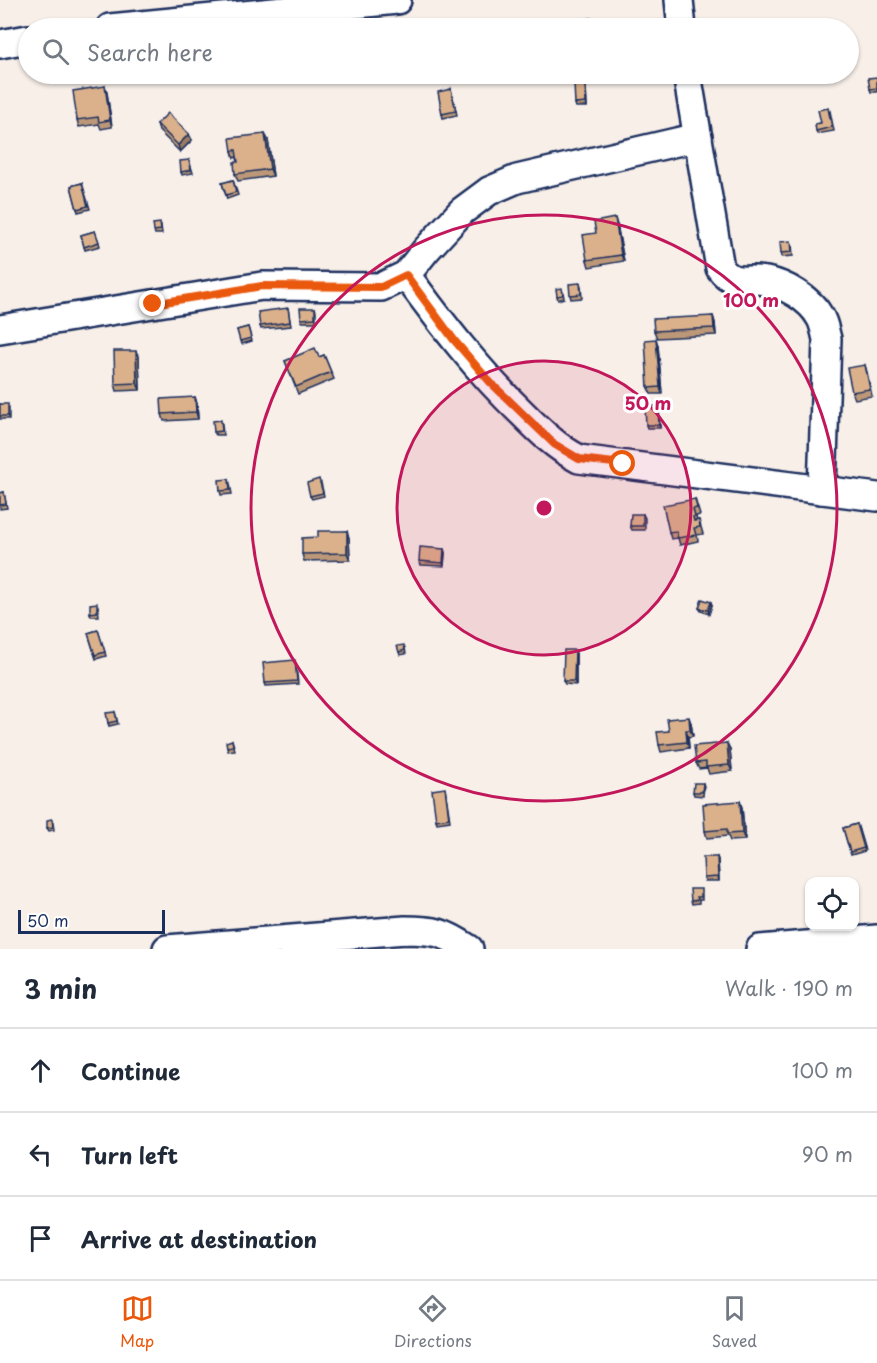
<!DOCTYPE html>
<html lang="en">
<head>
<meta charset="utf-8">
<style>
	:root { --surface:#fff; --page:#f6f6f7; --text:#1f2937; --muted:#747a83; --line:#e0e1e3; --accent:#ea580c }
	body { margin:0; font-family:"Playpen Sans",sans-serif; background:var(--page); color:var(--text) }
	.controls { position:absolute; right:18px; bottom:18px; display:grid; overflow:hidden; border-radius:12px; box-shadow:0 2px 4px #0004 }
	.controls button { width:54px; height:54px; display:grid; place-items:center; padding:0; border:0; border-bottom:2px solid var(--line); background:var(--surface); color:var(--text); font:30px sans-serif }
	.scale { position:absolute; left:18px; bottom:15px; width:147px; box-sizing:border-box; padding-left:6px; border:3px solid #1b2f5e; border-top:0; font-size:16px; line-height:21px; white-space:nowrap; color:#1b2f5e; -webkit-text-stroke:4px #fff; paint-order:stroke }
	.stop { position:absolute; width:18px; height:18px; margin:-14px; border:4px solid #ea580c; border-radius:50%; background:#fff }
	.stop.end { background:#ea580c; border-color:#fff; box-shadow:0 2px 6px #0008 }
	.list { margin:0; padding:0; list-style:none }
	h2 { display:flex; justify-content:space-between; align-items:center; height:78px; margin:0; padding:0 24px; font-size:26px }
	h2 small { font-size:20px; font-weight:400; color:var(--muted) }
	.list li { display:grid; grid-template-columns:39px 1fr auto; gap:18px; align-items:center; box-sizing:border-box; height:84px; padding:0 24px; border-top:2px solid var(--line) }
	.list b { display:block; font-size:22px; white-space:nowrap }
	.list em { font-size:20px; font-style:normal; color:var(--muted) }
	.icon { flex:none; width:33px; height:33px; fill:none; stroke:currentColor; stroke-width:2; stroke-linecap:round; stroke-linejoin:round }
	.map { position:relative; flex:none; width:877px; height:949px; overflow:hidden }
	.search { position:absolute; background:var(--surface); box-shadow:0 2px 4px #0004; left:18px; right:18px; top:18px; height:66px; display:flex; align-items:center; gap:15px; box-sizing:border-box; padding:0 21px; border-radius:33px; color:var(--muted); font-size:22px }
	.sheet { height:330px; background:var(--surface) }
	nav { display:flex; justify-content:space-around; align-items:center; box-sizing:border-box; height:84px; border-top:2px solid var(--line); background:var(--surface); font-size:16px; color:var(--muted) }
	nav a { display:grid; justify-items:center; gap:3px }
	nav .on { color:var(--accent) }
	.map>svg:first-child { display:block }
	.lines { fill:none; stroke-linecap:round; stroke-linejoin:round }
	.minor-casing { stroke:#1b2f5e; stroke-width:32 }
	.minor { stroke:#fff; stroke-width:27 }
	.wall { fill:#bc9878; stroke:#1b2f5e; stroke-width:1.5 }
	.shaded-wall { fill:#997c62; stroke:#1b2f5e; stroke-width:1.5 }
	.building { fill:#dbb18c; stroke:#1b2f5e; stroke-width:1.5 }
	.route { stroke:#ea580c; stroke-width:8 }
	.ring { fill:none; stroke:#c2185b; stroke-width:3 }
	.centre { fill:#c2185b; stroke:#fff; stroke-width:3 }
	.ring-label { font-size:18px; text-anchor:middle; font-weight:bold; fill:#c2185b; stroke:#fff; stroke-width:6; stroke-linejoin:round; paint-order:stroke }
</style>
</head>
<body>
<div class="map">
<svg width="877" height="949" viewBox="0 0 877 949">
	<rect width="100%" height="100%" fill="#f8efe8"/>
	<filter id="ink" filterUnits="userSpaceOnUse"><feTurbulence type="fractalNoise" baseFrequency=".0167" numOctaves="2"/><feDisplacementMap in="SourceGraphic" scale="12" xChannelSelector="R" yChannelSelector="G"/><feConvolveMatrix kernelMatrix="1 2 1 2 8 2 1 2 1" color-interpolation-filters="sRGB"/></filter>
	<g filter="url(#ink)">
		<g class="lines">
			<defs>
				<g id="minor">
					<polyline points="679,0 682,28"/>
					<polyline points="110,28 397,0"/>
					<polyline points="0,44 28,39"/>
					<path d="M687,74L720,268C733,287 747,277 766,281C786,285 810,299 820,317C824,323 825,332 827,339L822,490"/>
					<path d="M406,275C442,324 478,371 522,413C540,431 556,447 579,459L877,497"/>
					<polyline points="0,329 262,286 381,287 406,275 426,250 462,211 489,191 517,179 698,137"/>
					<path d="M167,949L405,930C435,930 444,932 469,949"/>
					<polyline points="760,949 877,939"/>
				</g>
			</defs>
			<use href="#minor" class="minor-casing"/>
			<use href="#minor" class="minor"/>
		</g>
		<g class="wall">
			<polygon points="637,74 646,74 647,76 638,78"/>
			<polygon points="877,79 877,92 871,92 870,89"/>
			<polygon points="585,84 586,88 587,107 576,107 575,104"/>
			<polygon points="105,86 107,93 112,127 101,129 99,124 79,127 77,120"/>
			<polygon points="451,89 457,115 443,118 442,114"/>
			<polygon points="830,111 834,131 817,134 815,124 821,123"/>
			<polygon points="157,124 192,140 180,152 159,131"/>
			<polygon points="265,134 268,140 273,176 238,181 235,174 238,162 237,157 234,158 232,151"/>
			<polygon points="189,160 193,173 182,175 181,172"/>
			<polygon points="233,180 238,195 227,199 222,183"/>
			<polygon points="82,183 90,209 78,212 71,186"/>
			<polygon points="617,225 624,261 589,267 587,260 596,233"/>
			<polygon points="161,226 162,234 155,234 154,231"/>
			<polygon points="95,231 100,246 85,250 81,235"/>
			<polygon points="792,244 793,256 782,257 781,253"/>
			<polygon points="580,283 581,286 582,298 571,299 570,295"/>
			<polygon points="563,292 564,298 558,300 557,296"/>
			<polygon points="288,308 291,326 261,329 260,326"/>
			<polygon points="315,308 316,311 316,322 302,322 301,319"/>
			<polygon points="713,316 715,323 716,335 657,338 654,331"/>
			<polygon points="248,327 252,341 242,344 237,330"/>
			<polygon points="656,339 658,346 662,394 651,394 648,388"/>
			<polygon points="324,355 334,379 298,394 285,361 319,357"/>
			<polygon points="139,357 140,390 117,391 115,384"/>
			<polygon points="865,365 867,372 872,396 855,399 852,392"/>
			<polygon points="195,397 197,404 198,419 164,421 162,414"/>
			<polygon points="0,404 9,407 9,419 0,419"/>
			<polygon points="658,406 659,409 660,428 647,428 646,425"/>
			<polygon points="222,424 223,435 216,435 214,432"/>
			<polygon points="229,479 232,494 221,495 220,491"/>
			<polygon points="321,483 324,496 312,499 310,496"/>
			<polygon points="4,492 7,508 0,509 0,493"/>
			<polygon points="695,499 700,515 696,516 697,521 699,520 703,534 697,535 698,541 680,545 678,538 671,539 669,532"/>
			<polygon points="643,514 645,518 645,530 632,530 630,526"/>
			<polygon points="347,531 349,538 350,560 304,561 302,554 318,537"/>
			<polygon points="444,549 445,553 444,566 421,565 419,561"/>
			<polygon points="712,605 709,614 701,611 699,608"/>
			<polygon points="98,606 99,616 91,616 90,613"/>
			<polygon points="98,630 106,656 96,659 88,633"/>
			<polygon points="405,648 406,654 400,655 399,652"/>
			<polygon points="576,653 576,685 565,684 563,681"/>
			<polygon points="296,664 298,684 266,686 265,683"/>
			<polygon points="115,712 118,724 109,726 108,723"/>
			<polygon points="691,723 693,736 688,737 689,748 661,752 659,745 669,731"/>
			<polygon points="232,740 235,750 228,751 227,747"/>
			<polygon points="730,749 732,771 709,774 707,768 699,769 696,763"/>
			<polygon points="703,783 704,786 703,796 694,795 693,792"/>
			<polygon points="445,788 450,821 437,823 436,820"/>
			<polygon points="740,801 742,808 745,840 730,841 728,836 707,838 705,831"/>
			<polygon points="53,823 54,830 49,831 47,828"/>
			<polygon points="857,824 865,851 851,855 843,828"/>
			<polygon points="717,857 718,860 719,881 705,881 704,878"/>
			<polygon points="702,892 702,900 699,900 699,903 692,904 691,901"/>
		</g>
		<g class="shaded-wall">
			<polygon points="585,84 586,88 587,107 586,103"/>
			<polygon points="105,86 107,93 112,127 110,120"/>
			<polygon points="189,134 192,140 180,152 178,145"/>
			<polygon points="265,134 268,140 273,176 270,169"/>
			<polygon points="615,218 617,225 624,261 621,255"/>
			<polygon points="713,316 715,323 716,335 714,328"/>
			<polygon points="656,339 658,346 662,394 660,387"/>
			<polygon points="136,351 139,357 140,390 137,383"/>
			<polygon points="195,397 197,404 198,419 196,412"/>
			<polygon points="658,406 659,409 660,428 659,425"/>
			<polygon points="347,531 349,538 350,560 347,553"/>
			<polygon points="444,549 445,553 444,566 443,563"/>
			<polygon points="711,602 712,605 709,614 708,610"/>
			<polygon points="575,650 576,653 576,685 574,681"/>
			<polygon points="689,717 691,723 693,736 690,730"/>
			<polygon points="686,730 688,737 689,748 687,742"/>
			<polygon points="727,743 730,749 732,771 729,765"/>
			<polygon points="740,801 742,808 745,840 742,833"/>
			<polygon points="717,857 718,860 719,881 718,877"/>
		</g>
		<g class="building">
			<polygon points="591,18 593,28 563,28 562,22"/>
			<polygon points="877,77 877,90 877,88 870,89 868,78"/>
			<polygon points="574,84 585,84 586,103 575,104"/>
			<polygon points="105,86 110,120 99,122 98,117 77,120 73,91"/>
			<polygon points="451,89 456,111 442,114 438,92"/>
			<polygon points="828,108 832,127 816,131 815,124 821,123 818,110"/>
			<polygon points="168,113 189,134 178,145 157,124"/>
			<polygon points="265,134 270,169 235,174 234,162 238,162 236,150 232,151 230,138"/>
			<polygon points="189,160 191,170 181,172 180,161"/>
			<polygon points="233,180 236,192 226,195 222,183"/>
			<polygon points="82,183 88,206 77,209 71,186"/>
			<polygon points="615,218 621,255 587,260 583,235 596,233 594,222"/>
			<polygon points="160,223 161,230 154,231 153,224"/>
			<polygon points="95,231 99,242 84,247 81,235"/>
			<polygon points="791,241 792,252 781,253 780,242"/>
			<polygon points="580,283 581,294 570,295 569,284"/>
			<polygon points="562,288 563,295 557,296 556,289"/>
			<polygon points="288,308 290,322 260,326 258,312"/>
			<polygon points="300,308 315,308 315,318 301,319"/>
			<polygon points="713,316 714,328 654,331 653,319"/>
			<polygon points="248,327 251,338 240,341 237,330"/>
			<polygon points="656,339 660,387 648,388 645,340"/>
			<polygon points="315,348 319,357 324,355 331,372 296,387 285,361"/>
			<polygon points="114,351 136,351 137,383 115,384"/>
			<polygon points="865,365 870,389 852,392 847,368"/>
			<polygon points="195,397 196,412 162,414 161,399"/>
			<rect x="0" y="404" width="8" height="12"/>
			<polygon points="645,406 658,406 659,425 646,425"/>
			<polygon points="221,420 222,431 214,432 213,421"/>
			<polygon points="229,479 230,490 220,491 219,480"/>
			<polygon points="319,479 323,493 310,496 307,483"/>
			<polygon points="4,492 6,504 0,505 0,493"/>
			<polygon points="695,499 697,508 693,509 695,517 693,517 694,521 699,520 700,527 694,528 696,535 678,538 676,531 669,532 663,505"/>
			<polygon points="631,514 643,514 643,526 630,526"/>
			<polygon points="318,531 347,531 347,553 302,554 302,538 318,537"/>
			<polygon points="420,547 444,549 443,563 419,561"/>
			<polygon points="702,599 711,602 708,610 699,608"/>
			<polygon points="97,603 97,612 90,613 90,604"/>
			<polygon points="98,630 105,652 95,655 88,633"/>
			<polygon points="404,645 405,650 399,652 397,646"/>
			<polygon points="564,650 575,650 574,681 563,681"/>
			<polygon points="295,660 297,681 265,683 263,663"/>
			<polygon points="115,712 117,721 108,723 106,713"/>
			<polygon points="689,717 690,730 686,730 687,742 659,745 657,732 669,731 667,719"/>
			<polygon points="232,740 233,746 227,747 226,742"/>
			<polygon points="727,743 729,765 706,767 706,762 696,763 694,746"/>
			<polygon points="694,783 703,783 702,792 693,792"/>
			<polygon points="445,788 449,818 436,820 432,790"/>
			<polygon points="740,801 742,833 727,834 727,829 705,831 703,804"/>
			<polygon points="52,819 53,827 47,828 47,820"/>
			<polygon points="857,824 864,848 850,852 843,828"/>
			<polygon points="703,857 717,857 718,877 704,878"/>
			<polygon points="690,889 701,889 701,897 697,897 698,900 691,901"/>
		</g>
	</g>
	<g class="lines" filter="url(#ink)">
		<polyline class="route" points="153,304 262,286 381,287 406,275 454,340 490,382 554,444 579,459 623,464"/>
	</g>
	<circle cx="544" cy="508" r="147" fill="#c2185b" fill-opacity=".12"/>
	<g class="ring">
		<circle cx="544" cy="508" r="147"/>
		<circle cx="544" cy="508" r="293"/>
	</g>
	<circle cx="544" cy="508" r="9" class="centre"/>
	<g class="ring-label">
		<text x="751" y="307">100 m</text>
		<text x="648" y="410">50 m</text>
	</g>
</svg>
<div class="controls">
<button><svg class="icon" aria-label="locate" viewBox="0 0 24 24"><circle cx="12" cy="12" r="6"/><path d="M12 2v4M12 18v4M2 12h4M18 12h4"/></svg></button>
</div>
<div class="scale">50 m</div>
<div class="stop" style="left:623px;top:464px"></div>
<div class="stop end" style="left:153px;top:304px"></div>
<div class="search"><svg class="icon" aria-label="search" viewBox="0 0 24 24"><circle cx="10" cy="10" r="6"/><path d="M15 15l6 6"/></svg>Search here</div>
</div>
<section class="sheet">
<h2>3 min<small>Walk · 190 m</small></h2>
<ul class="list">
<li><svg class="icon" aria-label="ahead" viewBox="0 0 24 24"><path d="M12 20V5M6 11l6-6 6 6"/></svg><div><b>Continue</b></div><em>100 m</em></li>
<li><svg class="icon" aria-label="left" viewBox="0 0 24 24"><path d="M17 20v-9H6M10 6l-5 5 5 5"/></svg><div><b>Turn left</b></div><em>90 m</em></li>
<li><svg class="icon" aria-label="arrive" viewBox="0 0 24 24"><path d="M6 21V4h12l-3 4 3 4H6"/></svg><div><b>Arrive at destination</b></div></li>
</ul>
</section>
<nav>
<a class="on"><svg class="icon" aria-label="map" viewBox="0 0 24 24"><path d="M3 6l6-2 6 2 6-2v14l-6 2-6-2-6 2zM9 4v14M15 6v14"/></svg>Map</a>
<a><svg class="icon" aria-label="directions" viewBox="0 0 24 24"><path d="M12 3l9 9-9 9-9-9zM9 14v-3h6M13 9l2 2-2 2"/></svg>Directions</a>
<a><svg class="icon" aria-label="saved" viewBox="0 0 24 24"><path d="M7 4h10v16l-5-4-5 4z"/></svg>Saved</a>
</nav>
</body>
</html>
